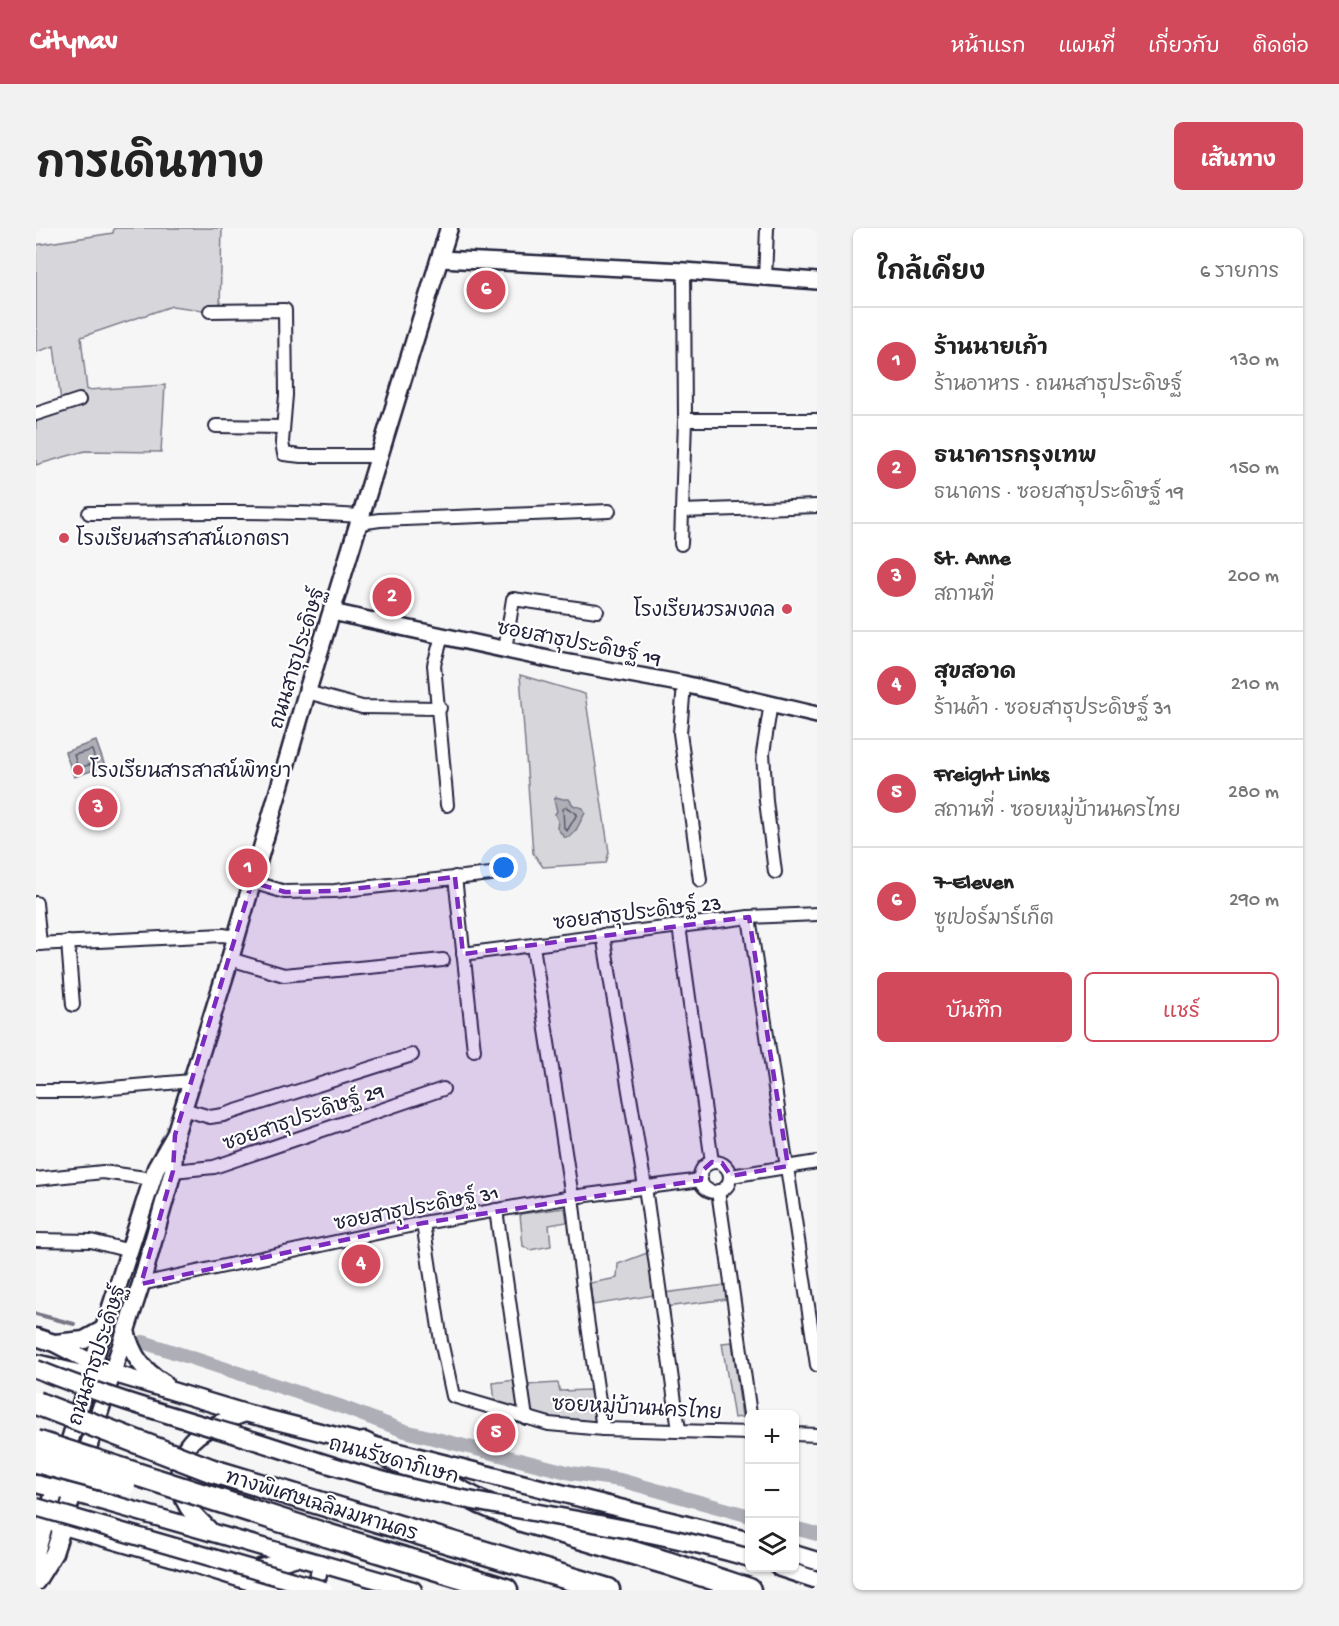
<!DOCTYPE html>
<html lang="th">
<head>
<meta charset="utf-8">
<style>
	:root { --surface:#fff; --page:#f2f2f2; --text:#222; --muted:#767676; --line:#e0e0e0; --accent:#d1495b }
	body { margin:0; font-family:"Gochi Hand","Playpen Sans Thai",sans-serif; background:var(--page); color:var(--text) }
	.controls { position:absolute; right:18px; bottom:18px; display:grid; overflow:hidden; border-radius:9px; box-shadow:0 2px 4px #0004 }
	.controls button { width:54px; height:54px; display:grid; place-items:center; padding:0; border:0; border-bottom:2px solid var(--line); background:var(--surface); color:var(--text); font:30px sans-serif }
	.you { position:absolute; left:468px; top:640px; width:21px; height:21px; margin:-15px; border:4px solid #fff; border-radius:50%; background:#1a73e8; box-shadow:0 0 0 9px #1a73e833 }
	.badge { display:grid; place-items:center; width:39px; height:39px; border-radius:50%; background:var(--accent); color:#fff; font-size:20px; font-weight:700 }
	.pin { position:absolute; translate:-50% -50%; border:3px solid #fff; box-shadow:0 2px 6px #0006 }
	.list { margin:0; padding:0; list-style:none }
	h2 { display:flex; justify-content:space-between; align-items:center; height:78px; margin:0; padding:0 24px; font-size:26px }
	h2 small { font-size:20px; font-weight:400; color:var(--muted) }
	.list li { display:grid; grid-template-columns:39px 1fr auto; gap:18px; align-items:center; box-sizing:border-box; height:108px; padding:0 24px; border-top:2px solid var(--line) }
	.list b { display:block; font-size:22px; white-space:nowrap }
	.list p { margin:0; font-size:20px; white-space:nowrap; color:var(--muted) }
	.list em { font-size:20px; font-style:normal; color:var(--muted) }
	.actions { display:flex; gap:12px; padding:18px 24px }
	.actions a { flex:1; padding:14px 0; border:2px solid var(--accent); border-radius:9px; text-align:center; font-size:21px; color:var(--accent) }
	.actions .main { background:var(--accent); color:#fff }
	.icon { flex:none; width:33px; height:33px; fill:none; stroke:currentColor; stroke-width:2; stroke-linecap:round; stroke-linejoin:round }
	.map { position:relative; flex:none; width:781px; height:1362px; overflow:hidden; border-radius:9px }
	header { display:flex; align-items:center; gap:36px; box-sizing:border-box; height:84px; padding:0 30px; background:var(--accent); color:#fff }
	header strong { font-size:28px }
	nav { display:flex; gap:33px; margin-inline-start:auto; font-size:21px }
	.intro { display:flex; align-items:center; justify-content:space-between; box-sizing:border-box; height:144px; padding:0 36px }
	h1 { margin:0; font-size:42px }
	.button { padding:15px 27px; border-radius:9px; background:var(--accent); color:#fff; font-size:21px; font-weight:700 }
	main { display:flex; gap:36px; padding:0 36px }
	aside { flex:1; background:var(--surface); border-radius:9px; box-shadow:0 2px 4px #0004 }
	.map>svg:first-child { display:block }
	.green { fill:#d7d7db; stroke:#7c7c8b; stroke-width:1.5 }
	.water { fill:#aeaeb7; stroke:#767685; stroke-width:1.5 }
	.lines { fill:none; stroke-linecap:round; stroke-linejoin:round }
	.shore { stroke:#5a5a6d; stroke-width:1.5 }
	.stream { stroke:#767685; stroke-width:4 }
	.canal { stroke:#aeaeb7; stroke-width:14 }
	.minor-casing { stroke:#22223b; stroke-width:16 }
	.tertiary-casing { stroke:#22223b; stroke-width:20 }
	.secondary-casing { stroke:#22223b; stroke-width:21 }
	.motorway-casing { stroke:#22223b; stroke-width:27 }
	.minor { stroke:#fff; stroke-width:12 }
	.tertiary { stroke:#fff; stroke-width:15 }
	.secondary { stroke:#fff; stroke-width:16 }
	.motorway { stroke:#fff; stroke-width:22 }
	.secondary-bridge-casing { stroke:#22223b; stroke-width:21; stroke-linecap:butt }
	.motorway-bridge-casing { stroke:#22223b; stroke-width:27; stroke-linecap:butt }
	.secondary-bridge { stroke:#fff; stroke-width:16 }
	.motorway-bridge { stroke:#fff; stroke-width:22 }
	.marked { fill:#7b2cbf; fill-opacity:0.2; stroke:#7b2cbf; stroke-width:4.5; stroke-dasharray:12 8; stroke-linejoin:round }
	.poi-dot { fill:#d1495b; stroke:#fff; stroke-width:2 }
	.labels { text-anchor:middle; stroke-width:4.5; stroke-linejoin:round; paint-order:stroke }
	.poi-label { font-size:20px; fill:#22223b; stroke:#fff; text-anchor:start }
	.street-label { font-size:20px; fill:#22223b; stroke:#fff }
</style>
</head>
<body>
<header>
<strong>Citynav</strong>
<nav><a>หน้าแรก</a><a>แผนที่</a><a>เกี่ยวกับ</a><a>ติดต่อ</a></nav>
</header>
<div class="intro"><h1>การเดินทาง</h1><a class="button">เส้นทาง</a></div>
<main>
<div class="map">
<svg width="781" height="1362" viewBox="0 0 781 1362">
	<rect width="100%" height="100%" fill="#f6f6f7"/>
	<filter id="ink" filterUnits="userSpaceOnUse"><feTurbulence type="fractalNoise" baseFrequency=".0167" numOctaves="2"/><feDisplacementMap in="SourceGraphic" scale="12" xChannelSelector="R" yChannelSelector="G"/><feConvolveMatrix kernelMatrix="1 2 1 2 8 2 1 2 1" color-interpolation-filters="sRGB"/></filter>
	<g filter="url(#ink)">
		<g class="green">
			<polygon points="78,0 186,0 184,80 174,83 136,78 45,109 51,162 129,157 125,224 49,223 0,237 0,190 50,174 47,167 25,174 18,118 0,124 0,17 77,5"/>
			<polygon points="484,447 549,466 573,624 570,635 507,639 497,625"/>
			<polygon points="128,941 129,945 79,1110 73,1126 68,1124 125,942"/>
			<polygon points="529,980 531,994 513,997 515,1018 494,1022 487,1018 484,986"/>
			<polygon points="611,1025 618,1067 557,1077 554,1055 581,1050 582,1036"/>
			<polygon points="689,1057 691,1071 630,1079 628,1065"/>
			<polygon points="696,1114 706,1189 698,1190 686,1115"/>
			<polygon points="479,1152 483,1177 480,1180 459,1175 457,1155"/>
			<polygon points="522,1155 524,1163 554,1162 560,1196 496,1187 490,1157"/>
		</g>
		<g class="water">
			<polygon points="60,513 69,538 38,549 29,524"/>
			<polygon points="520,569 527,571 533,571 537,577 547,580 549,585 540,602 533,609 528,609 521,600 522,593 519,586 521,583 518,572"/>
		</g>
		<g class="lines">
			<g class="shore">
				<polygon points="56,522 60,535 42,540 38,527"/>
				<polygon points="530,579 541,586 531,603 528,600 527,581"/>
			</g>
			<polyline class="stream" points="0,1086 38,1096"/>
			<g class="canal">
				<polyline points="107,1114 306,1179 369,1203 535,1245 584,1252 714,1288"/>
				<polyline points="758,1300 781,1306"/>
			</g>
			<defs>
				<g id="minor">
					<polyline points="648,43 649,192 646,283 781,278"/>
					<polyline points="729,51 731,0"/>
					<polyline points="174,83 249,82 250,167 246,214 248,226 265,228 343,228"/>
					<polyline points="0,186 43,172"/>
					<polyline points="649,192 781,192"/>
					<polyline points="180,198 247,199"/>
					<path d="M53,285C144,284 235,282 325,288"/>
					<polyline points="323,295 344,292 573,283"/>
					<polyline points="645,316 646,283"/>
					<polyline points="406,408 398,437 411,577"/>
					<polyline points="469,422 477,371 561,383"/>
					<polyline points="648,456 644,505 664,652"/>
					<polyline points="271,464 326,479 404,480"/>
					<polyline points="735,475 727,525 730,573 739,644"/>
					<polyline points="419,649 438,822"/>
					<polyline points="216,654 249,664 299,663 455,646"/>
					<polyline points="0,675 4,716"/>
					<polyline points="713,689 781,1137"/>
					<polyline points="643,698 676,934"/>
					<polyline points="567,707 609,959 643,1202"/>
					<polyline points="32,714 37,777"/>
					<polyline points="0,716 187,707 200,709"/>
					<polyline points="497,718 536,969 550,1084 567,1201"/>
					<polyline points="427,726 713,689 781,686"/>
					<polyline points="194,731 248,747 407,732"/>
					<polyline points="0,863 42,863 155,853"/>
					<polyline points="147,881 174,889 187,887 376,827"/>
					<circle cx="679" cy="949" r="15"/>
					<polyline points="137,943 178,939 407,861"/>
					<polyline points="695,948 781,934"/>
					<polyline points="0,951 67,944 116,951"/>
					<polyline points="682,963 714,1186"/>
					<polyline points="460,982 490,1190"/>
					<polyline points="387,995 405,1113 417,1168 513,1196 567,1201 714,1205"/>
					<polyline points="0,1012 55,1013 94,1023"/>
					<polyline points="105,1056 387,995 536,969 665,952"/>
					<polyline points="758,1206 781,1207"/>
				</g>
				<g id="tertiary">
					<polyline points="404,31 648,43 781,53"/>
					<polyline points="296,384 517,432 648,456 781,487"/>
					<polyline points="279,1362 285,1335"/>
				</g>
				<g id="secondary">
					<path d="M90,1103C96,1127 106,1142 128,1155"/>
					<polyline points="0,1109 18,1115 76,1145 209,1185 714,1313"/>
					<polyline points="19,1115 48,1112 68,1101"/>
					<polyline points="0,1135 54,1148 63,1147"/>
					<polyline points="0,1256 37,1265 377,1362"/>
					<polyline points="17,1295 142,1331 241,1362"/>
					<path d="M175,1304C168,1296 158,1288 152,1279C139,1257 140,1223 162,1207C176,1197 194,1191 209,1185"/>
					<polyline points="758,1326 781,1333"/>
					<polyline points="744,1340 781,1352"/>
					<polyline points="211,1344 261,1329"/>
					<polyline points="0,1346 0,1325 62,1119 120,940 139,907 194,731 271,464 413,0"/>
					<polyline points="0,1354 18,1325 105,1056 137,943 139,908"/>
				</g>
				<g id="motorway">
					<polyline points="328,1216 444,1274 486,1292 631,1335 713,1362"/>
					<polyline points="177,1243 572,1362"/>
					<polyline points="290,1307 470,1362"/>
				</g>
			</defs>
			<use href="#minor" class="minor-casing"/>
			<use href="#tertiary" class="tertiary-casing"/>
			<use href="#secondary" class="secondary-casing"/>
			<use href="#motorway" class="motorway-casing"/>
			<use href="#minor" class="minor"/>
			<use href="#tertiary" class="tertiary"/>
			<use href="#secondary" class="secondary"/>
			<use href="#motorway" class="motorway"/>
			<defs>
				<g id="secondary-bridge">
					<path d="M0,1141C67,1168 137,1188 207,1209C267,1228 327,1249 389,1263C497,1287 607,1299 714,1330"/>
					<polyline points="0,1279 288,1362"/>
				</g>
				<g id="motorway-bridge">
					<polyline points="0,1175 177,1243"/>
					<polyline points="0,1214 290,1307"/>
					<polyline points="0,1233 88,1257"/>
				</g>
			</defs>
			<use href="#secondary-bridge" class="secondary-bridge-casing"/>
			<use href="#motorway-bridge" class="motorway-bridge-casing"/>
			<use href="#secondary-bridge" class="secondary-bridge"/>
			<use href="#motorway-bridge" class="motorway-bridge"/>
		</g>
	</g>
	<path class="marked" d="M419,649L427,726L713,689L752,938L695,948L686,935L676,934L666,943L665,952L387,995L105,1056L137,943L139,907L216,654L249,664L299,663Z"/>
	<g class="poi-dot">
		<circle cx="28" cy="310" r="6"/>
		<circle cx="751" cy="381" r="6"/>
		<circle cx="42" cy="542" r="6"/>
	</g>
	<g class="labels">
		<g class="poi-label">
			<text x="40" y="317">โรงเรียนสารสาสน์เอกตรา</text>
			<text x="739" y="388" text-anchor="end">โรงเรียนวรมงคล</text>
			<text x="54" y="549">โรงเรียนสารสาสน์พิทยา</text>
		</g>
		<g class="street-label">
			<text transform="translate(543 414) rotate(11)" y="7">ซอยสาธุประดิษฐ์ 19</text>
			<text transform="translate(260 430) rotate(-73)" y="7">ถนนสาธุประดิษฐ์</text>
			<text transform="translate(601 684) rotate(-7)" y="7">ซอยสาธุประดิษฐ์ 23</text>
			<text transform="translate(267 888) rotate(-19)" y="7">ซอยสาธุประดิษฐ์ 29</text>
			<text transform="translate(380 979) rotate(-11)" y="7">ซอยสาธุประดิษฐ์ 31</text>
			<text transform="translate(60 1127) rotate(-72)" y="7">ถนนสาธุประดิษฐ์</text>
			<text transform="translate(601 1179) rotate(3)" y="7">ซอยหมู่บ้านนครไทย</text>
			<text transform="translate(358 1231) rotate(15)" y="7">ถนนรัชดาภิเษก</text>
			<text transform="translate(286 1276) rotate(17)" y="7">ทางพิเศษเฉลิมมหานคร</text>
		</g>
	</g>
</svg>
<div class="controls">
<button>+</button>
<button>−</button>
<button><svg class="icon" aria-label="layers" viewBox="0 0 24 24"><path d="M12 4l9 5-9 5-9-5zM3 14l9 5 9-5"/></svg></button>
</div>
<div class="you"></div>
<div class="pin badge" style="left:212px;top:640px">1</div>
<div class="pin badge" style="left:356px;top:369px">2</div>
<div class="pin badge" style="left:62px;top:580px">3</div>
<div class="pin badge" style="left:325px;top:1036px">4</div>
<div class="pin badge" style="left:460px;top:1205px">5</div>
<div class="pin badge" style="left:450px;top:62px">6</div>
</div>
<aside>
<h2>ใกล้เคียง<small>6 รายการ</small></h2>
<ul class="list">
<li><span class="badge">1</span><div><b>ร้านนายเก้า</b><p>ร้านอาหาร · ถนนสาธุประดิษฐ์</p></div><em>130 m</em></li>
<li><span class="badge">2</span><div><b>ธนาคารกรุงเทพ</b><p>ธนาคาร · ซอยสาธุประดิษฐ์ 19</p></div><em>150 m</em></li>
<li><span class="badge">3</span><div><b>St. Anne</b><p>สถานที่</p></div><em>200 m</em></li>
<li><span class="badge">4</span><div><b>สุขสอาด</b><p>ร้านค้า · ซอยสาธุประดิษฐ์ 31</p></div><em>210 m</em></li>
<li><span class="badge">5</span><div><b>Freight Links</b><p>สถานที่ · ซอยหมู่บ้านนครไทย</p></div><em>280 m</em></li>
<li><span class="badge">6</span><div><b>7-Eleven</b><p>ซูเปอร์มาร์เก็ต</p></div><em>290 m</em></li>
</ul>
<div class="actions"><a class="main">บันทึก</a><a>แชร์</a></div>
</aside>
</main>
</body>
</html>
